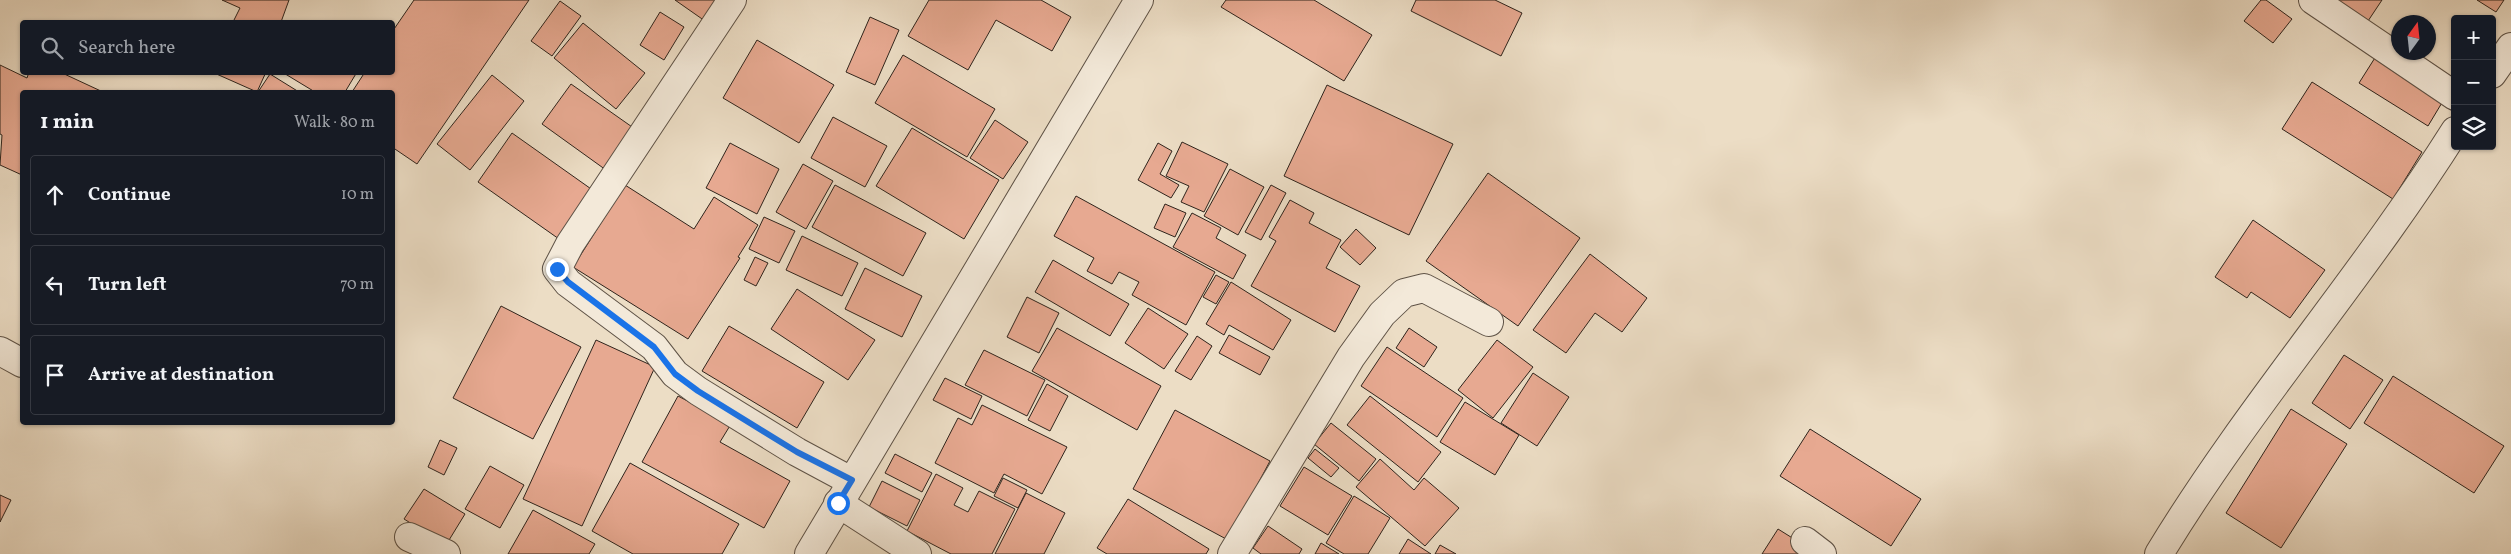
<!DOCTYPE html>
<html lang="en">
<head>
<meta charset="utf-8">
<style>
	:root { --surface:#171b24; --page:#20242c; --text:#f1f3f6; --muted:#9ea1a6; --line:#363941 }
	body { margin:0; font-family:Vollkorn,serif; background:var(--page); color:var(--text) }
	.controls { position:absolute; right:15px; top:15px; display:grid; overflow:hidden; border-radius:5px; box-shadow:0 1px 4px #0004 }
	.controls button { width:45px; height:45px; display:grid; place-items:center; padding:0; border:0; border-bottom:1px solid var(--line); background:var(--surface); color:var(--text); font:25px sans-serif }
	.compass { position:absolute; left:2391px; top:15px; width:45px; height:45px; border-radius:50%; background:var(--surface); box-shadow:0 1px 4px #0004; rotate:15deg }
	.stop { position:absolute; width:15px; height:15px; margin:-11px; border:4px solid #1a73e8; border-radius:50%; background:#fff }
	.stop.end { background:#1a73e8; border-color:#fff; box-shadow:0 1px 5px #0008 }
	.list { margin:0; padding:0; list-style:none }
	h2 { display:flex; justify-content:space-between; align-items:center; height:65px; margin:0; padding:0 20px; font-size:21px }
	h2 small { font-size:16px; font-weight:400; color:var(--muted) }
	.list li { display:grid; grid-template-columns:32px 1fr auto; gap:15px; align-items:center; box-sizing:border-box; height:80px; margin:0 10px 10px; padding:0 10px; border:1px solid var(--line); border-radius:5px }
	.list b { display:block; font-size:19px; white-space:nowrap }
	.list em { font-size:16px; font-style:normal; color:var(--muted) }
	.icon { flex:none; width:28px; height:28px; fill:none; stroke:currentColor; stroke-width:2; stroke-linecap:round; stroke-linejoin:round }
	.map { position:relative; flex:none; width:2511px; height:554px; overflow:hidden }
	.search { position:absolute; background:var(--surface); box-shadow:0 1px 4px #0004; left:20px; top:20px; width:375px; height:55px; display:flex; align-items:center; gap:12px; box-sizing:border-box; padding:0 18px; border-radius:5px; color:var(--muted); font-size:19px }
	.panel { position:absolute; background:var(--surface); box-shadow:0 1px 4px #0004; left:20px; top:90px; width:375px; height:335px; border-radius:5px }
	.map>svg:first-child { display:block }
	.building { fill:#e7a991; stroke:#2f241c }
	.lines { fill:none; stroke-linecap:round; stroke-linejoin:round }
	.minor-casing { stroke:#5e5246; stroke-width:30 }
	.minor { stroke:#f3e9d9; stroke-width:28 }
	.route { stroke:#1a73e8; stroke-width:6 }
</style>
</head>
<body>
<div class="map">
<svg width="2511" height="554" viewBox="0 0 2511 554">
	<rect width="100%" height="100%" fill="#ecddc5"/>
	<filter id="stains"><feTurbulence type="fractalNoise" baseFrequency=".004" numOctaves="4"/><feColorMatrix values="0 0 0 0 .2 0 0 0 0 .09 0 0 0 0 .02 0 0 0 .5 -.17"/></filter>
	<radialGradient id="worn" r=".72"><stop offset=".6" stop-color="#630" stop-opacity="0"/><stop offset="1" stop-color="#630" stop-opacity=".3"/></radialGradient>
	<g class="building">
		<polygon points="222,0 289,0 281,22 233,22 240,8"/>
		<polygon points="414,0 529,0 417,164 392,147 392,92 352,92 365,72 392,72 392,32"/>
		<polygon points="675,0 721,0 705,21"/>
		<polygon points="929,0 1041,0 1071,17 1052,51 996,20 968,70 908,36"/>
		<polygon points="1226,0 1314,0 1372,35 1344,81 1221,7"/>
		<polygon points="1416,0 1495,0 1522,13 1501,56 1411,11"/>
		<polygon points="2261,0 2266,0 2292,19 2273,43 2244,21"/>
		<polygon points="2336,0 2382,0 2368,21"/>
		<polygon points="2477,0 2504,0 2496,12"/>
		<polygon points="560,1 581,16 552,56 531,41"/>
		<polygon points="660,12 684,27 664,60 640,45"/>
		<polygon points="870,17 899,30 875,85 846,72"/>
		<polygon points="583,23 645,73 616,109 554,58"/>
		<polygon points="757,40 834,85 799,143 723,98"/>
		<polygon points="2378,53 2446,96 2428,126 2359,83"/>
		<polygon points="903,55 995,109 967,157 875,103"/>
		<polygon points="0,65 27,78 29,72 60,72 103,92 22,92 22,175 0,165 2,135 0,134"/>
		<polygon points="212,72 266,72 257,92"/>
		<polygon points="282,72 357,72 345,92 315,92"/>
		<polygon points="270,74 299,92 258,92"/>
		<polygon points="492,75 524,101 470,170 437,144"/>
		<polygon points="2312,82 2422,152 2393,199 2282,129"/>
		<polygon points="571,84 635,129 606,170 542,124"/>
		<polygon points="1327,85 1453,144 1409,235 1284,176"/>
		<polygon points="833,117 887,146 865,187 811,158"/>
		<polygon points="995,120 1028,142 1003,179 970,158"/>
		<polygon points="912,128 999,180 964,239 876,186"/>
		<polygon points="512,133 594,191 559,239 478,182"/>
		<polygon points="1182,142 1228,164 1204,212 1181,202 1189,186 1166,176"/>
		<polygon points="730,143 779,169 757,214 706,188"/>
		<polygon points="1158,143 1172,151 1160,174 1179,185 1171,198 1138,180"/>
		<polygon points="803,164 833,181 806,229 776,212"/>
		<polygon points="1230,169 1264,187 1238,235 1204,216"/>
		<polygon points="1488,173 1580,238 1518,326 1426,261"/>
		<polygon points="625,185 694,229 714,197 758,225 738,257 740,258 688,339 573,267"/>
		<polygon points="835,185 926,233 903,276 812,227"/>
		<polygon points="1271,185 1286,193 1261,240 1245,232"/>
		<polygon points="1076,196 1215,272 1186,325 1132,295 1139,282 1119,272 1112,284 1087,271 1094,258 1054,236"/>
		<polygon points="1290,200 1314,213 1309,223 1341,240 1326,268 1360,286 1335,332 1251,286 1276,241 1269,237"/>
		<polygon points="1165,204 1186,213 1175,237 1154,228"/>
		<polygon points="1192,213 1221,228 1216,238 1246,255 1233,279 1173,247"/>
		<polygon points="764,217 795,231 779,263 749,249"/>
		<polygon points="2253,220 2325,270 2290,318 2251,292 2247,298 2215,277"/>
		<polygon points="1356,229 1376,248 1360,265 1340,247"/>
		<polygon points="802,236 858,263 842,296 786,270"/>
		<polygon points="1590,254 1647,298 1622,332 1595,313 1566,353 1533,330"/>
		<polygon points="755,257 768,263 756,286 744,280"/>
		<polygon points="1053,260 1129,304 1110,336 1035,292"/>
		<polygon points="865,268 922,296 902,337 845,309"/>
		<polygon points="1216,275 1229,282 1216,304 1203,297"/>
		<polygon points="1231,282 1291,320 1273,350 1229,325 1224,335 1206,324"/>
		<polygon points="797,289 875,340 848,380 771,329"/>
		<polygon points="1027,297 1059,313 1039,353 1007,337"/>
		<polygon points="501,306 581,347 533,439 453,398"/>
		<polygon points="1148,308 1188,334 1164,369 1125,343"/>
		<polygon points="729,326 824,382 797,428 702,371"/>
		<polygon points="1057,328 1161,386 1137,430 1032,371"/>
		<polygon points="1409,328 1437,347 1424,367 1396,348"/>
		<polygon points="1229,335 1270,357 1260,375 1219,353"/>
		<polygon points="1197,336 1212,346 1191,380 1175,371"/>
		<polygon points="596,340 655,367 582,526 523,499"/>
		<polygon points="1497,340 1533,367 1493,418 1458,390"/>
		<polygon points="1387,347 1463,398 1437,437 1361,386"/>
		<polygon points="984,350 1045,380 1027,416 965,385"/>
		<polygon points="2344,355 2383,380 2350,429 2312,403"/>
		<polygon points="1533,373 1569,397 1537,446 1501,423"/>
		<polygon points="2393,376 2504,446 2474,493 2364,423"/>
		<polygon points="945,378 982,396 971,419 933,400"/>
		<polygon points="1047,384 1068,396 1050,431 1028,420"/>
		<polygon points="678,396 731,424 720,442 790,481 764,528 642,462"/>
		<polygon points="1370,396 1441,452 1418,482 1347,425"/>
		<polygon points="1465,402 1519,435 1495,475 1440,442"/>
		<polygon points="982,405 1067,447 1042,494 1004,474 994,493 935,463 958,418 972,425"/>
		<polygon points="2291,409 2347,444 2281,548 2226,513"/>
		<polygon points="1175,410 1270,461 1228,540 1133,489"/>
		<polygon points="1331,423 1376,459 1359,481 1314,444"/>
		<polygon points="1810,429 1921,499 1891,546 1780,476"/>
		<polygon points="440,440 457,448 444,475 428,467"/>
		<polygon points="1315,449 1339,468 1331,477 1308,458"/>
		<polygon points="895,454 932,473 922,492 885,473"/>
		<polygon points="1380,459 1414,490 1424,478 1459,508 1425,546 1356,487"/>
		<polygon points="630,463 739,524 722,554 633,554 592,531"/>
		<polygon points="490,466 524,485 500,528 465,509"/>
		<polygon points="1304,467 1352,496 1328,535 1280,506"/>
		<polygon points="936,474 963,488 954,505 968,512 979,491 1015,509 992,554 951,554 907,531"/>
		<polygon points="1003,478 1027,490 1018,508 994,496"/>
		<polygon points="882,481 920,500 907,526 869,507"/>
		<polygon points="424,489 465,514 446,545 404,519"/>
		<polygon points="1026,493 1065,513 1044,554 995,554"/>
		<polygon points="0,495 11,500 0,522"/>
		<polygon points="1354,496 1390,518 1368,554 1344,554 1326,543"/>
		<polygon points="1128,499 1209,549 1206,554 1107,554 1097,548"/>
		<polygon points="533,510 595,544 589,554 508,554"/>
		<polygon points="1268,526 1302,549 1299,554 1261,554 1253,548"/>
		<polygon points="1778,529 1810,549 1807,554 1762,554"/>
		<polygon points="1408,539 1431,554 1399,554"/>
		<polygon points="1321,543 1339,554 1315,554"/>
		<polygon points="1440,545 1456,554 1435,554"/>
	</g>
	<g class="lines">
		<defs>
			<g id="minor">
				<polyline points="732,0 570,244 557,269 568,283 654,347 675,374 698,391 797,452 851,481"/>
				<polyline points="2313,0 2455,96"/>
				<polyline points="2492,74 2511,47"/>
				<polyline points="0,351 22,363"/>
				<polyline points="838,503 917,554"/>
				<polyline points="409,537 446,554"/>
				<polyline points="1805,541 1822,554"/>
				<polyline points="809,554 1139,0"/>
				<polyline points="1232,554 1351,357 1382,314 1404,293 1424,288 1489,322"/>
				<path d="M2159,554C2248,407 2363,277 2455,131"/>
			</g>
		</defs>
		<use href="#minor" class="minor-casing"/>
		<use href="#minor" class="minor"/>
	</g>
	<g class="lines">
		<polyline class="route" points="557,269 568,282 654,347 675,374 698,391 797,452 852,480 838,503"/>
	</g>
	<rect width="100%" height="100%" filter="url(#stains)"/>
	<rect width="100%" height="100%" fill="url(#worn)"/>
</svg>
<div class="controls">
<button>+</button>
<button>−</button>
<button><svg class="icon" aria-label="layers" viewBox="0 0 24 24"><path d="M12 4l9 5-9 5-9-5zM3 14l9 5 9-5"/></svg></button>
</div>
<svg class="compass" viewBox="-18 -18 36 36"><path d="M0-13l5 13h-10z" fill="#e53935"/><path d="M0 13l5-13h-10z" fill="#9ea1a6"/></svg>
<div class="stop" style="left:838px;top:503px"></div>
<div class="stop end" style="left:557px;top:269px"></div>
<div class="search"><svg class="icon" aria-label="search" viewBox="0 0 24 24"><circle cx="10" cy="10" r="6"/><path d="M15 15l6 6"/></svg>Search here</div>
<section class="panel">
<h2>1 min<small>Walk · 80 m</small></h2>
<ul class="list">
<li><svg class="icon" aria-label="ahead" viewBox="0 0 24 24"><path d="M12 20V5M6 11l6-6 6 6"/></svg><div><b>Continue</b></div><em>10 m</em></li>
<li><svg class="icon" aria-label="left" viewBox="0 0 24 24"><path d="M17 20v-9H6M10 6l-5 5 5 5"/></svg><div><b>Turn left</b></div><em>70 m</em></li>
<li><svg class="icon" aria-label="arrive" viewBox="0 0 24 24"><path d="M6 21V4h12l-3 4 3 4H6"/></svg><div><b>Arrive at destination</b></div></li>
</ul>
</section>
</div>
</body>
</html>
